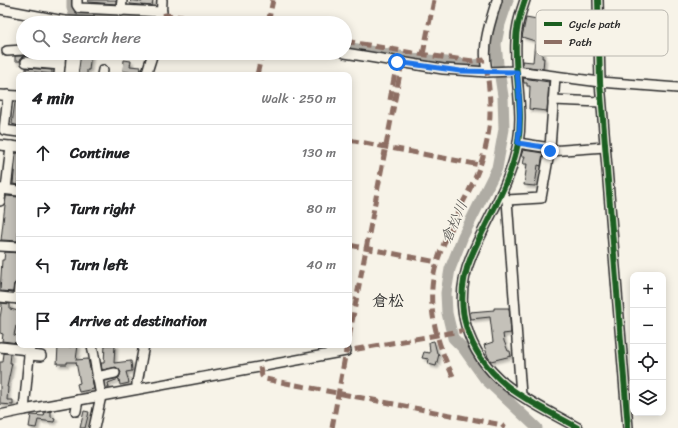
<!DOCTYPE html>
<html lang="en">
<head>
<meta charset="utf-8">
<style>
	:root { --surface:#fff; --page:#f6f6f6; --text:#202124; --muted:#757577; --line:#e0e0e0 }
	body { margin:0; font-family:Sriracha,"Klee One",sans-serif; background:var(--page); color:var(--text) }
	.controls { position:absolute; right:12px; bottom:12px; display:grid; overflow:hidden; border-radius:8px; box-shadow:0 2px 10px #0003 }
	.controls button { width:36px; height:36px; display:grid; place-items:center; padding:0; border:0; border-bottom:1px solid var(--line); background:var(--surface); color:var(--text); font:20px sans-serif }
	.stop { position:absolute; width:12px; height:12px; margin:-9px; border:3px solid #1a73e8; border-radius:50%; background:#fff }
	.stop.end { background:#1a73e8; border-color:#fff; box-shadow:0 1px 4px #0008 }
	.list { margin:0; padding:0; list-style:none }
	h2 { display:flex; justify-content:space-between; align-items:center; height:52px; margin:0; padding:0 16px; font-size:17px }
	h2 small { font-size:13px; font-weight:400; color:var(--muted) }
	.list li { display:grid; grid-template-columns:26px 1fr auto; gap:12px; align-items:center; box-sizing:border-box; height:56px; padding:0 16px; border-top:1px solid var(--line) }
	.list b { display:block; font-size:15px; white-space:nowrap }
	.list em { font-size:13px; font-style:normal; color:var(--muted) }
	.icon { flex:none; width:22px; height:22px; fill:none; stroke:currentColor; stroke-width:2; stroke-linecap:round; stroke-linejoin:round }
	.map { position:relative; flex:none; width:678px; height:428px; overflow:hidden }
	.search { position:absolute; background:var(--surface); box-shadow:0 2px 10px #0003; left:16px; top:16px; width:336px; height:44px; display:flex; align-items:center; gap:10px; box-sizing:border-box; padding:0 14px; border-radius:22px; color:var(--muted); font-size:15px }
	.panel { position:absolute; background:var(--surface); box-shadow:0 2px 10px #0003; left:16px; top:72px; width:336px; height:276px; border-radius:8px }
	.map>svg:first-child { display:block }
	.lines { fill:none; stroke-linecap:round; stroke-linejoin:round }
	.river { stroke:#afaca4; stroke-width:11 }
	.building { fill:#c4c1b9; stroke:#2b2b2b; filter:url(#shadow) }
	.minor-casing { stroke:#2b2b2b; stroke-width:12 }
	.minor { stroke:#f7f3e8; stroke-width:9 }
	.quiet { stroke:#8d6e63; stroke-width:5; stroke-dasharray:10 5; stroke-linecap:butt }
	.cycleway-casing { stroke:#f7f3e8; stroke-width:8 }
	.cycleway { stroke:#1b5e20; stroke-width:6 }
	.route { stroke:#1a73e8; stroke-width:5 }
	.labels { text-anchor:middle; stroke-width:3; stroke-linejoin:round; paint-order:stroke }
	.water-label { font-size:15px; font-style:italic; fill:#53524f; stroke:#f7f3e8 }
	.quarter-label { font-size:16px; font-weight:bold; fill:#2b2b2b; stroke:#f7f3e8 }
	.key { fill:#f7f3e8; stroke:#bab7af; stroke-width:1 }
	.key-label { font-size:11px; fill:#2b2b2b }
</style>
</head>
<body>
<div class="map">
<svg width="678" height="428" viewBox="0 0 678 428">
	<defs>
		<filter id="shadow"><feDropShadow dx="2.5" dy="2.5" stdDeviation="1" flood-color="#0004"/></filter>
	</defs>
	<rect width="100%" height="100%" fill="#f7f3e8"/>
	<filter id="ink" filterUnits="userSpaceOnUse"><feTurbulence type="fractalNoise" baseFrequency=".025" numOctaves="2"/><feDisplacementMap in="SourceGraphic" scale="8" xChannelSelector="R" yChannelSelector="G"/><feConvolveMatrix kernelMatrix="1 2 1 2 8 2 1 2 1" color-interpolation-filters="sRGB"/></filter>
	<g filter="url(#ink)">
		<g class="lines">
			<g class="river">
				<polyline points="72,0 72,8 74,14 158,19 188,23"/>
				<polyline points="508,0 500,24 496,44 498,64 503,96 504,129 497,168 463,236 450,269 446,293 447,313 453,338 463,348 485,379 537,428"/>
				<polyline points="345,47 411,58 473,65 482,64"/>
			</g>
		</g>
		<g class="building">
			<polygon points="88,0 116,0 116,4 88,2"/>
			<polygon points="131,0 142,2 142,0 153,0 152,6 130,4"/>
			<polygon points="538,17 544,18 541,35 542,35 541,43 543,43 542,58 544,58 543,69 522,66 522,61 533,62 535,41 522,37 526,18 537,20"/>
			<polygon points="28,53 54,54 54,58 26,56 21,58 20,61 15,61 15,56 24,56"/>
			<polygon points="81,53 91,53 89,70 87,70 87,75 78,75"/>
			<polygon points="124,60 131,61 130,66 141,67 140,74 123,71"/>
			<polygon points="26,68 52,70 52,74 26,71"/>
			<polygon points="523,78 549,82 547,111 529,109 530,86 527,86 527,83 524,83"/>
			<polygon points="15,102 19,102 19,126 12,124"/>
			<polygon points="523,150 543,153 541,166 538,165 535,186 524,185 527,164 523,164 525,156 521,156"/>
			<polygon points="16,153 19,153 19,185 13,184"/>
			<polygon points="6,196 19,197 18,241 1,240"/>
			<polygon points="5,252 19,253 17,281 14,284 13,292 0,291 2,260 4,260"/>
			<polygon points="1,303 10,304 10,309 19,311 19,326 16,326 14,335 19,336 18,343 2,341 3,334 0,333 0,318 2,305"/>
			<polygon points="494,308 509,308 511,333 503,334 504,341 508,351 510,351 511,356 491,361 488,357 484,345 493,342 490,317 471,319 470,312 494,310"/>
			<polygon points="434,341 437,353 439,354 436,366 428,364 429,359 422,358 424,352 430,353 429,342"/>
			<polygon points="72,345 78,345 76,360 88,359 94,389 79,392 77,384 80,383 76,362 67,362 67,364 57,364 58,346 71,347"/>
			<polygon points="105,345 115,345 114,363 131,361 132,371 126,372 129,383 120,385 119,379 108,383 109,388 106,388 105,381 119,378 121,372 116,367 102,370 101,363 104,363"/>
			<polygon points="4,353 11,354 10,363 12,363 7,387 8,387 7,400 13,400 13,405 0,404 0,362 3,362"/>
			<polygon points="51,411 51,417 55,418 54,422 38,420 36,428 29,427 31,415 44,416 45,412"/>
			<polygon points="84,411 89,412 85,428 80,428"/>
		</g>
		<g class="lines">
			<defs>
				<g id="minor">
					<polyline points="77,0 77,5 79,8 162,12"/>
					<path d="M525,0C520,14 516,27 516,41C514,76 524,109 518,143C510,186 487,218 471,257C451,305 467,353 506,385C527,402 554,414 578,428"/>
					<polyline points="598,0 600,82 628,428"/>
					<polyline points="0,9 64,21"/>
					<polyline points="121,11 122,0"/>
					<polyline points="64,23 64,21 116,23"/>
					<polyline points="161,23 162,0"/>
					<polyline points="7,51 23,50"/>
					<polyline points="345,53 443,69 487,72 516,71 600,82 678,88"/>
					<polyline points="26,62 60,65"/>
					<path d="M487,72C482,44 489,26 497,0"/>
					<polyline points="59,75 61,53"/>
					<polyline points="102,75 103,70"/>
					<polyline points="146,75 153,53"/>
					<polyline points="0,95 19,96"/>
					<polyline points="8,95 4,130 19,132"/>
					<polyline points="553,100 601,102"/>
					<polyline points="518,143 550,148"/>
					<polyline points="0,145 19,147"/>
					<polyline points="550,151 605,147"/>
					<polyline points="1,189 19,191"/>
					<polyline points="6,189 11,146"/>
					<polyline points="502,193 507,200 521,395"/>
					<polyline points="507,200 541,198 550,148 555,77"/>
					<polyline points="0,201 1,189"/>
					<polyline points="0,246 19,247"/>
					<polyline points="0,297 19,299"/>
					<polyline points="18,299 19,287"/>
					<polyline points="92,345 101,396 346,351"/>
					<polyline points="0,347 29,350"/>
					<polyline points="29,355 41,356"/>
					<polyline points="97,377 115,373"/>
					<polyline points="137,389 137,383 144,345"/>
					<polyline points="24,410 101,396 94,428"/>
					<polyline points="76,411 78,400"/>
					<polyline points="0,415 24,410 30,345"/>
				</g>
			</defs>
			<use href="#minor" class="minor-casing"/>
			<use href="#minor" class="minor"/>
			<g class="quiet">
				<polyline points="162,16 166,15 230,23"/>
				<polyline points="268,23 273,0"/>
				<polyline points="345,41 419,54 473,61 485,60"/>
				<polyline points="423,54 434,0"/>
				<polyline points="257,75 262,53"/>
				<polyline points="390,100 397,62"/>
				<polyline points="349,140 480,165"/>
				<polyline points="349,245 437,262"/>
				<polyline points="349,337 402,63"/>
				<polyline points="347,345 346,351 466,330"/>
				<polyline points="260,367 262,376 265,379 502,425 505,428"/>
				<path d="M453,376C435,340 424,299 438,259C444,241 453,224 461,206C470,189 479,172 484,153C492,126 491,100 487,72"/>
				<polyline points="332,428 346,351"/>
			</g>
			<defs>
				<g id="cycleway">
					<path d="M525,0C520,14 516,27 516,41C514,76 524,109 518,143C510,186 487,218 471,257C451,305 467,353 506,385C527,402 554,414 578,428"/>
					<polyline points="598,0 600,82 628,428"/>
				</g>
			</defs>
			<use href="#cycleway" class="cycleway-casing"/>
			<use href="#cycleway" class="cycleway"/>
		</g>
	</g>
	<g class="lines" filter="url(#ink)">
		<path class="route" d="M397,62L460,71L517,72C520,96 521,118 518,143L550,148V151"/>
	</g>
	<g class="labels">
		<g class="water-label">
			<text transform="translate(454 222) rotate(-66)" y="5">倉松川</text>
		</g>
		<g class="quarter-label">
			<text x="388" y="306">倉松</text>
		</g>
	</g>
	<rect x="536" y="10" width="132" height="46" rx="6" class="key"/>
	<rect x="544" y="22" width="18" height="4" fill="#1b5e20"/>
	<rect x="544" y="40" width="18" height="4" fill="#8d6e63"/>
	<g class="key-label">
		<text x="569" y="28">Cycle path</text>
		<text x="569" y="46">Path</text>
	</g>
</svg>
<div class="controls">
<button>+</button>
<button>−</button>
<button><svg class="icon" aria-label="locate" viewBox="0 0 24 24"><circle cx="12" cy="12" r="6"/><path d="M12 2v4M12 18v4M2 12h4M18 12h4"/></svg></button>
<button><svg class="icon" aria-label="layers" viewBox="0 0 24 24"><path d="M12 4l9 5-9 5-9-5zM3 14l9 5 9-5"/></svg></button>
</div>
<div class="stop" style="left:397px;top:62px"></div>
<div class="stop end" style="left:550px;top:151px"></div>
<div class="search"><svg class="icon" aria-label="search" viewBox="0 0 24 24"><circle cx="10" cy="10" r="6"/><path d="M15 15l6 6"/></svg>Search here</div>
<section class="panel">
<h2>4 min<small>Walk · 250 m</small></h2>
<ul class="list">
<li><svg class="icon" aria-label="ahead" viewBox="0 0 24 24"><path d="M12 20V5M6 11l6-6 6 6"/></svg><div><b>Continue</b></div><em>130 m</em></li>
<li><svg class="icon" aria-label="right" viewBox="0 0 24 24"><path d="M7 20v-9h11M14 6l5 5-5 5"/></svg><div><b>Turn right</b></div><em>80 m</em></li>
<li><svg class="icon" aria-label="left" viewBox="0 0 24 24"><path d="M17 20v-9H6M10 6l-5 5 5 5"/></svg><div><b>Turn left</b></div><em>40 m</em></li>
<li><svg class="icon" aria-label="arrive" viewBox="0 0 24 24"><path d="M6 21V4h12l-3 4 3 4H6"/></svg><div><b>Arrive at destination</b></div></li>
</ul>
</section>
</div>
</body>
</html>
